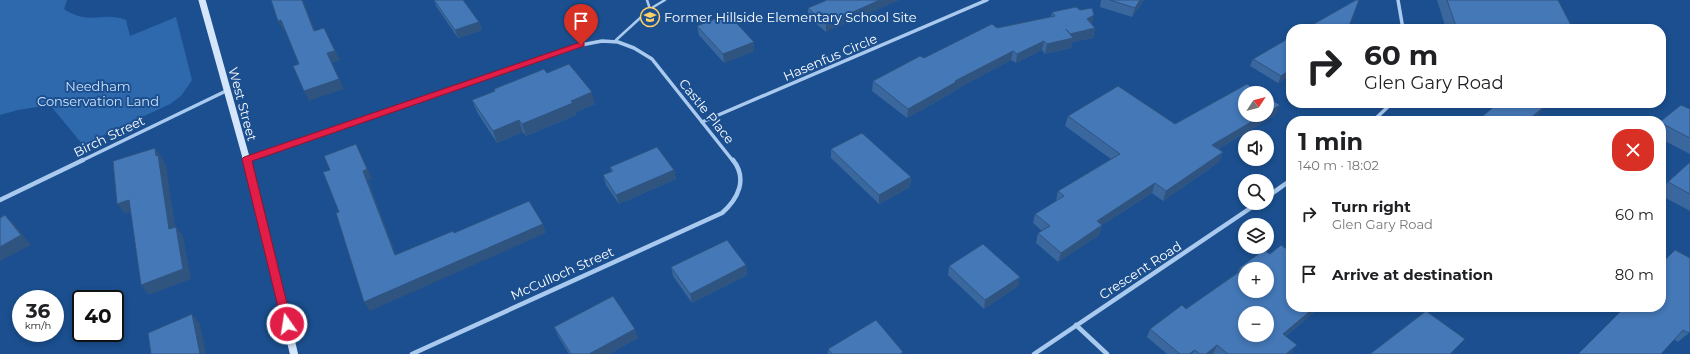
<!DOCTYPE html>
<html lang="en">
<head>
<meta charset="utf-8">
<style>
	body { margin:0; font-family:Montserrat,sans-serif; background:#f2f2f2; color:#202124; height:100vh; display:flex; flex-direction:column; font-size:15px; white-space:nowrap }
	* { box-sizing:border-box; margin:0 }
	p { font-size:13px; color:#757577 }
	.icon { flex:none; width:22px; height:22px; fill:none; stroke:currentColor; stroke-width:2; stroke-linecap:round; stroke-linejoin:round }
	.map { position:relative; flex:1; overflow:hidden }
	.sheet { position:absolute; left:1286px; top:116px; width:380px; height:196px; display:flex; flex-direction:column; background:#fff; border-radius:16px; box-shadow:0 2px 6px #0003 }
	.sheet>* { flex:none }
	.guide { position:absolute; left:1286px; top:24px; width:380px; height:84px; border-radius:16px; box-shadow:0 2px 6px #0003; background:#fff; color:#202124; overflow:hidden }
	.needle { width:26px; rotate:54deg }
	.fabs { position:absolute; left:1238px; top:86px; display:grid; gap:8px }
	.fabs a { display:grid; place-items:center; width:36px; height:36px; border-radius:50%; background:#fff; box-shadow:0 2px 6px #0003; font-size:20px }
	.speed { position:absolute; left:12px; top:290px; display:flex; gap:8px; font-size:20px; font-weight:700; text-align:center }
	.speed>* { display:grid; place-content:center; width:52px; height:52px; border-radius:50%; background:#fff; box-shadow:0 2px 6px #0003; line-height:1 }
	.speed small { font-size:10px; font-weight:400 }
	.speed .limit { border:2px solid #111; border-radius:6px; background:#fff; color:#111 }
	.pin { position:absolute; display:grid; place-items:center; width:34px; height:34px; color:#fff; margin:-41px -17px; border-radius:50% 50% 50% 0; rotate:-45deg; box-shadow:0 0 4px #0007 }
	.pin .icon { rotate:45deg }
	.me { position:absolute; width:44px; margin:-22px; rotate:347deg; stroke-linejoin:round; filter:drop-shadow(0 0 3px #0008) }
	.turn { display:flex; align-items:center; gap:14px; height:84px; padding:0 12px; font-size:18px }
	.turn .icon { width:52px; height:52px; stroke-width:2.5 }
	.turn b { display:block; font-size:28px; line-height:34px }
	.round { display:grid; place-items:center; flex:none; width:42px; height:42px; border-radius:16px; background:#f2f2f2 }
	.overview { display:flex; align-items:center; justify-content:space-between; height:68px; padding:0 12px }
	h1 { font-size:24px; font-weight:700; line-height:30px }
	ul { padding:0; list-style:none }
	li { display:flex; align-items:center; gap:12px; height:60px; padding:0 12px }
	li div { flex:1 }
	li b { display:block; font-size:15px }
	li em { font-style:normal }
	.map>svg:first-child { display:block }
</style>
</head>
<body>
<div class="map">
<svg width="1690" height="354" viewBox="0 0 1690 354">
	<rect width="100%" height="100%" fill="#1b4f8f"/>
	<path fill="#2e69ad" d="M0,0h67l-3,9c24,17 40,2 62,11l4,16 46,-19 16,63 -11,16 -11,8 -87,41 -33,-40 -32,5 -18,5z"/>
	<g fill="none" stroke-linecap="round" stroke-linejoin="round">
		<g stroke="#a9c9ee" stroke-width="2.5">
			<path d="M647,0l3,9"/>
			<path d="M616,40l34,-31 15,-9"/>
		</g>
		<g stroke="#a9c9ee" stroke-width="3.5">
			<path d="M1398,0l5,29"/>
			<path d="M1373,121l19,-18"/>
			<path d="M702,122l285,-122"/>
			<path d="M247,159l334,-114 21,-4 16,1 16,6 18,11 81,102"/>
			<path d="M81,161l147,-71"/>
		</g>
		<g stroke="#a9c9ee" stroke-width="4.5">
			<path d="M1267,197l24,-17"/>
			<path d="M0,200l83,-40"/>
			<path d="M1076,325l31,29"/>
			<path d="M412,354l310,-141c16,-14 26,-34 11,-53"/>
			<path d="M1034,354l224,-151"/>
		</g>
		<path stroke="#d6e6fa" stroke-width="7" d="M202,0l45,161"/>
		<path stroke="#d6e6fa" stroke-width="8" d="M247,160l47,194"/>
	</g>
	<g fill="#3a679d">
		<path d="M434,0h29l16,22 3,8 -24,8 -22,-32z"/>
		<path d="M827,0l-1,32 -18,-15v-9z"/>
		<path d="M1101,0h43l-12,17 -32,-10z"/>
		<path d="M1437,0h121l15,29h-127z"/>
		<path d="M1052,12l40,13 3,3 -2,10 -21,4 -1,6 -26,6 -3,-4 -26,13 -5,-3 -56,30v1l-48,27 -35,-27 1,-10 124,-53 54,-11z"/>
		<path d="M697,26l57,16v9l-30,12 -25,-28z"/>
		<path d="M1253,59l38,16 -13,8 -28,-17z"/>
		<path d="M547,73l48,31 -19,8v3l-50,21 -3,-4 -26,11 -20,-31 -5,-12 23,-9 -1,-2z"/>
		<path d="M1690,109v45l-29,-15v-18z"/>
		<path d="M1276,115l-58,34 5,3 -4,10 -56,39 -11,-8 -50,32 -3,10 -41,27 -22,-19 2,-10 4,-2 -9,-8 2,-9 21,-13 2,-10 53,-32 -46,-33 3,-10 107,8z"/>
		<path d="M831,149l80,28 -1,10 -31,17 -48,-46z"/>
		<path d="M1690,162v49l-28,-15 -1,-7 7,-7z"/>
		<path d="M610,167l64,3 2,9 -57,25 -13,-19 -3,-10 8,-3z"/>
		<path d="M746,265l1,10 -55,28 -19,-27 -2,-9z"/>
		<path d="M949,266l71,11 -2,9 -34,23 -36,-34z"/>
		<path d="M1239,268l81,39 -34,29 6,17 -1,1h-124l-20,-17 3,-8 36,-20 51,-36z"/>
		<path d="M1623,307h38l28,26 -11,9z"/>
		<path d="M554,327l84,11 -29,16h-40l-11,-18z"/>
		<path d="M828,349l4,5h-4z"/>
	</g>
	<g fill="#305480">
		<path d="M302,0h1l16,40 -5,-9z"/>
		<path d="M880,0h20l-74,32v-8z"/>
		<path d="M1140,0h4l-12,17 3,-9z"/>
		<path d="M1094,15l-2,10 -5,-6z"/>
		<path d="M281,20l5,10h-3l-5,-9z"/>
		<path d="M479,22l3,8 -24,8 -3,-8z"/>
		<path d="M324,28l16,32 -8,3 12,26 -35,12 -5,-10z"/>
		<path d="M1095,28l-2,10 -21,4 -1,6 -26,6 2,-10 23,-10z"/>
		<path d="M1044,41l-2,9 -26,13 1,-9z"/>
		<path d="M754,42v9l-30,12 -1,-9z"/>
		<path d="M1013,51l-2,9 -56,30v1l-48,27 1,-9 47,-28z"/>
		<path d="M1291,69v6l-13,8 3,-7z"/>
		<path d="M592,92l3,12 -19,8v3l-50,21 -4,-12 49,-23z"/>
		<path d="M1280,105l-4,10 -68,40 4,-10 51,-30h4v-2z"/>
		<path d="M1546,105l-9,11 -5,5h-5z"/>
		<path d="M519,120l4,12 -26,11 -4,-12z"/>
		<path d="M356,144l5,10 11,25 -4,1 32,85 -5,-10 -32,-84z"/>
		<path d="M155,148l7,9 1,4 3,4 11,74 -8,-10z"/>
		<path d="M1223,152l-4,10 -56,39 3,-10z"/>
		<path d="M674,170l2,9 -57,25 -3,-9z"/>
		<path d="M911,177l-1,10 -31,17v-9z"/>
		<path d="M1155,183l-3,10 -58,37 3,-9z"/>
		<path d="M129,200l8,10 -12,4 -8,-10z"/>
		<path d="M5,215l9,9 17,21 -31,16v-14z"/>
		<path d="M543,224l3,9 -176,78 -6,-9z"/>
		<path d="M1102,225l-3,10 -41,27 3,-9z"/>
		<path d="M176,227l7,9 8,43 -42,16 -8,-10z"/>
		<path d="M746,265l1,10 -55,28 -2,-9z"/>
		<path d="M1020,277l-2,9 -34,23 1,-9z"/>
		<path d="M1315,307h5l-42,35 5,-8z"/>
		<path d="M192,314l8,10 6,30h-6z"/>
		<path d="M635,329l3,9 -29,16h-20z"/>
		<path d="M1465,339l-14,15h-1z"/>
		<path d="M1217,345l-4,9h-7z"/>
		<path d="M1297,345l-6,9h-5z"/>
		<path d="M1195,350l-3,4h-3z"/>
	</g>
	<g fill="#4478b7" stroke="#305480" fill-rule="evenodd">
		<path d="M271,0h31l12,31 10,-3 11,23 -8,2 12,26 -35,12 -11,-25 6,-2 -18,-44 -3,1z"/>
		<path d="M434,0h29l16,22 -24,8z"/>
		<path d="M827,0h53l-54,24 -18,-16z"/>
		<path d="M1110,0h30l-5,8z"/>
		<path d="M1356,0h3l-11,29h-43z"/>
		<path d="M1447,0h111l15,29h-116z"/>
		<path d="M1076,7l4,3 12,-2 2,7 -7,4 8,9 -25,6 -4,-5 7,9 -26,6 -3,-3 -27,13 -4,-3 -58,30 1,1 -48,27 -35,-28 47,-25 4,2 68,-34 5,4 58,-12 -3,-4z"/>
		<path d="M728,14l26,28 -31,12 -26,-28z"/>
		<path d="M1291,37v32l-10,7 -28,-17z"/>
		<path d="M569,64l23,28 -21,9 2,2 -51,21 -3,-4 -26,11 -21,-31 23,-9 -1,-2 50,-20 3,4z"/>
		<path d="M1247,84l14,9h-16v22h18l-51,30 11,7 -57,39 -11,-8 -58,38 5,4 -41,28 -23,-20 12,-7 -15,-12 29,-18 -6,-5 62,-37 -52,-38 50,-30 57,38z"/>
		<path d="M1267,97l13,8 -13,8z"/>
		<path d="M1498,103h43l5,2 -19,16h1h-51z"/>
		<path d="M1681,105l9,4v29l-29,-15v-2z"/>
		<path d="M862,133l49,44 -32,18 -48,-46z"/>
		<path d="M356,144l11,25 -4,2 32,84 58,-24 1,2 75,-32 14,23 -179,78 -28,-89 3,-1 -16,-40 7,-2 -6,-14z"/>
		<path d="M657,147l17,23 -58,25 -13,-20 10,-4 -3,-4z"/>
		<path d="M155,148l1,8 2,-1 11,74 7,-2 7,42 -42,16 -12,-85 -12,4 -4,-43z"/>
		<path d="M1690,162v32l-22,-12z"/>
		<path d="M1661,189l5,3 -5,5z"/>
		<path d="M5,215l16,20 -21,12v-29z"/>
		<path d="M727,240l19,25 -56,29 -19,-27z"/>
		<path d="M983,244l37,33 -35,23 -36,-34z"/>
		<path d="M1281,245l10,7v55h24l-32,27 14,11 -11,9h-58l-11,-9 -11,9h-6l-5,-4 -6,4h-9l-30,-25 32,-24 4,4 56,-39 -3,-2 25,-18 6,4zM1245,269h22v22h-22zM1245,313h22v22h-22z"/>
		<path d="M1675,250l15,8v73l-1,2 -6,-3 -22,24h-83l47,-47h36v-43z"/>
		<path d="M613,296l22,33 -46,25h-18l-17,-27z"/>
		<path d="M1426,311l39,28 -15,15h-80z"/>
		<path d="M192,314l8,40h-49l-3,-21z"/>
		<path d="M876,320l27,32 -3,2h-68l-4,-5z"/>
	</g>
	<path fill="#e11d48" stroke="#92132f" d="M581,42l3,1v3l-332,115 40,163 -2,3h-7l-41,-168 2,-2z"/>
	<defs>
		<g id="school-ring" transform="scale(1)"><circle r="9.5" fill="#1b4f8f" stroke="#ffd166" stroke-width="1.5"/><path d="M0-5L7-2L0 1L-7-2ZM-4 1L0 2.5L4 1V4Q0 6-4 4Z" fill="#ffd166"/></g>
	</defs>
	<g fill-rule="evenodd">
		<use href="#school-ring" x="650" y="17"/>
	</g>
	<g text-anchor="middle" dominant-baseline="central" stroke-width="4" stroke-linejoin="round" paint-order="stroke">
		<g font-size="13" fill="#fff" stroke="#1b4f8f" text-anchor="start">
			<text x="664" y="17">Former Hillside Elementary School Site</text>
		</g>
		<g font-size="13" fill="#fff" stroke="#1b4f8f">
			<text transform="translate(830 57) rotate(-23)">Hasenfus Circle</text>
			<text transform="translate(243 104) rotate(75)">West Street</text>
			<text transform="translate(707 111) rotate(51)">Castle Place</text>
			<text transform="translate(109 136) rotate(-26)">Birch Street</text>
			<text transform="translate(1140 270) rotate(-33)">Crescent Road</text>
			<text transform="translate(562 273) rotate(-24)">McCulloch Street</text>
		</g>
		<g font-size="13" fill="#cfe3fa" stroke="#1b4f8f">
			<text x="98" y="86">Needham<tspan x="98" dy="15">Conservation Land</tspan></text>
		</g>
	</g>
</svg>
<div class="fabs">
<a><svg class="needle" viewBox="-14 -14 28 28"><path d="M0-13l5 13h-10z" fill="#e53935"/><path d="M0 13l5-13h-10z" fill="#757577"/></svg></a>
<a><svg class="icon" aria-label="sound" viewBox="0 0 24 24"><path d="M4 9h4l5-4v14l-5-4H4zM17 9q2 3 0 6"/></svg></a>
<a><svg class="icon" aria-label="search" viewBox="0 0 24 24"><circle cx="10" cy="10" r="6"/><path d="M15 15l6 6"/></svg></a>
<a><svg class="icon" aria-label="layers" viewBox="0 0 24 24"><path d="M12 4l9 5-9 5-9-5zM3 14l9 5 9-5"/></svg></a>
<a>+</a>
<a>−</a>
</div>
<div class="speed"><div>36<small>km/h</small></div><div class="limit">40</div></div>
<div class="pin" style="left:581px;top:45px;background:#d93025"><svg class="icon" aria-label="arrive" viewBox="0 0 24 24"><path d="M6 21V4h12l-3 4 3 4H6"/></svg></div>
<svg class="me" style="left:287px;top:324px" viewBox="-20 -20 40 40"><circle r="17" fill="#e11d48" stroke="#fff" stroke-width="3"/><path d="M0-11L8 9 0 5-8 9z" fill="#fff"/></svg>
<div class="guide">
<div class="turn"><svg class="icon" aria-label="right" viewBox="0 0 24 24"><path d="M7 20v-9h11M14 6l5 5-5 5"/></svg><div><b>60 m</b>Glen Gary Road</div></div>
</div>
<section class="sheet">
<div class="overview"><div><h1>1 min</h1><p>140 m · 18:02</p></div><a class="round" style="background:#d93025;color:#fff"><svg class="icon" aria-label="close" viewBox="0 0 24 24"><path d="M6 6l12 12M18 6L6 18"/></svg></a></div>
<ul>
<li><svg class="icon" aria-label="right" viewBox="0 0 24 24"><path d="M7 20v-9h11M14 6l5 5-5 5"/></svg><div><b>Turn right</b><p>Glen Gary Road</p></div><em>60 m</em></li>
<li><svg class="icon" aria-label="arrive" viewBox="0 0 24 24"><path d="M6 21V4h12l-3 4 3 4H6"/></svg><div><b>Arrive at destination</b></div><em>80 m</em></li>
</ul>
</section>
</div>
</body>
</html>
